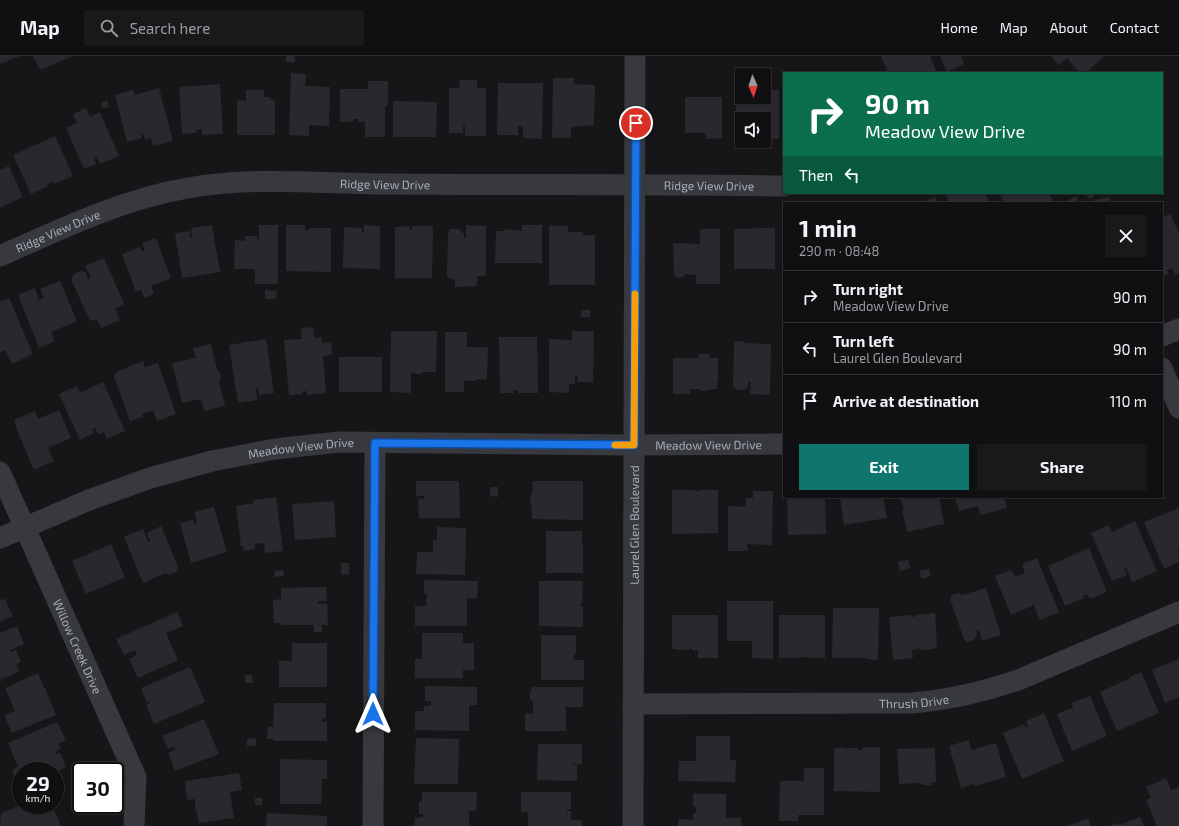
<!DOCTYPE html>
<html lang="en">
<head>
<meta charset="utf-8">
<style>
	body { margin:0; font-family:"Exo 2",sans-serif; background:#19191c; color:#f1f3f6; height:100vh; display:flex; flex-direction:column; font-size:15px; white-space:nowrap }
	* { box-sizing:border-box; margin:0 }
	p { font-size:13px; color:#9c9da0 }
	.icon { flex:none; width:22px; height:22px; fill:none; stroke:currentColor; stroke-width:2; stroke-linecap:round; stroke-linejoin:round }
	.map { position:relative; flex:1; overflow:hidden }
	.side { position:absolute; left:783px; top:146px; width:380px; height:296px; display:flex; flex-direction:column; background:#101013; border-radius:0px; box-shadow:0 1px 3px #0004,0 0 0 1px #303033 }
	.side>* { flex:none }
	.guide { position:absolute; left:783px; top:16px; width:380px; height:122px; border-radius:0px; box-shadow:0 1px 3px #0004,0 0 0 1px #303033; background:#0b6e4f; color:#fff; overflow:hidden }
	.needle { width:26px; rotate:177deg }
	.tools { position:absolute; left:735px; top:12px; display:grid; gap:8px }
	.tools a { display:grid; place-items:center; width:36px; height:36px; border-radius:0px; background:#101013; box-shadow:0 1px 3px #0004,0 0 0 1px #303033; font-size:20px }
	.speed { position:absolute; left:12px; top:706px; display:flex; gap:8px; font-size:20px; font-weight:700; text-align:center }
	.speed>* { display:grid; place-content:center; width:52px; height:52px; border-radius:50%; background:#101013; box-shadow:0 1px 3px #0004,0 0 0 1px #303033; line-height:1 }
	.speed small { font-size:10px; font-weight:400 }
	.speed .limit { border:2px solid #111; border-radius:6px; background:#fff; color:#111 }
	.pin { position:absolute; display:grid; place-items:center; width:34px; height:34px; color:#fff; margin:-17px; border:2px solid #fff; border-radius:50%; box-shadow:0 1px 4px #0007 }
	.me { position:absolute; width:44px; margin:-22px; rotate:0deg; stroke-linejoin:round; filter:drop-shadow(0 0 3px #0008) }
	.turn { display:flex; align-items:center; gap:14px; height:84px; padding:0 16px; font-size:18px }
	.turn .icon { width:52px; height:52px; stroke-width:2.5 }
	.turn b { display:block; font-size:28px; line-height:34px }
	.then { display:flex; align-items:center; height:38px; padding:0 16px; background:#0003; gap:8px; font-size:15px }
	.round { display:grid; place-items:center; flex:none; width:42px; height:42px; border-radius:0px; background:#19191c }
	.overview { display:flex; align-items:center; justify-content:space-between; height:68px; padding:0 16px }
	h1 { font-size:24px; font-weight:700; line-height:30px }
	.primary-button { display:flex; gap:8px; margin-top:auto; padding:8px 16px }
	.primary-button a { flex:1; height:46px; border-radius:0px; background:#0f766e; color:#fff; font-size:16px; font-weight:700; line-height:46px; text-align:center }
	.primary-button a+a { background:#19191c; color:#f1f3f6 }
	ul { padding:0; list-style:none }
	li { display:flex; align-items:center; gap:12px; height:52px; padding:0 16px; border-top:1px solid #303033 }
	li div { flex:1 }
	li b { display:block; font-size:15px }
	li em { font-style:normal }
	header { display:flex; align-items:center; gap:24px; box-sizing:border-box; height:56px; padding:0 20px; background:#101013; border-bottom:1px solid #303033 }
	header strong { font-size:19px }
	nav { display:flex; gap:22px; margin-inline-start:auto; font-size:14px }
	.search { width:280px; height:36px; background:#19191c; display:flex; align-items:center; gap:10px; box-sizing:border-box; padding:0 14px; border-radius:0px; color:#9c9da0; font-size:15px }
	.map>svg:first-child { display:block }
</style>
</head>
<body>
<header>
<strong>Map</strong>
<div class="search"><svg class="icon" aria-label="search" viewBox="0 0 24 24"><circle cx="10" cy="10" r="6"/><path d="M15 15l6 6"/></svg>Search here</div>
<nav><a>Home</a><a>Map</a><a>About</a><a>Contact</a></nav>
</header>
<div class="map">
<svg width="1179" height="770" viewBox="0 0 1179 770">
	<rect width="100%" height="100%" fill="#161619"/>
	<g fill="#29292d">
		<path d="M0,0h20l-20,8z"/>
		<path d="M33,0h40l-33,14z"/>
		<rect x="286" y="0" width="9" height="6"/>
		<path d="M881,0h49l7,17h-49z"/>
		<path d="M940,0h21l3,8 -17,8z"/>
		<path d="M1051,0h53l-18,17h-6l-13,-15 -8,7z"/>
		<path d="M291,17l15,1 -1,12 25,1 -1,39 -20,-1v11l-20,-1z"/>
		<path d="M553,22h21v6l21,1 -1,40 -23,2v11h-19z"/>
		<path d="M459,24h18v8h9v48h-21v-10h-2v7h-14v-45h11z"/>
		<path d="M368,25h20v25h-3v31h-20v-15h-7v-3h-5v3h-13v-33h28z"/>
		<path d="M498,27h45l-1,56 -19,-1v-12h-5v9h-21z"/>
		<path d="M220,28l3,50 -21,1v-6l-6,1v3l-14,1 -3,-47z"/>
		<path d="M159,32l14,53 -20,5 -2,-8 -6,2 -2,-7h-2l1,5 -15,4 -12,-47 18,-5 2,5z"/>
		<path d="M246,34h18v7h5l3,4 3,-1v35h-38v-35l9,1z"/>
		<path d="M736,34h6v7h22v-7h15v49h-15v-20h-22v17h-6z"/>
		<path d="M685,41h37v41l-16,1v-6h-21z"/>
		<path d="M107,44l2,7 -7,1 -1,-5z"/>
		<path d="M393,45l44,1 -1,35h-43z"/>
		<path d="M86,52l4,9 10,-5 19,44 -19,8 -4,-8 -2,1 2,7 -12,5 -18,-41 11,-5 -4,-9z"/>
		<path d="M55,80l18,40 -19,8 -1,-3 -6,3 1,2 -17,8 -18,-39z"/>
		<path d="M9,110l14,31 -23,11v-38z"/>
		<path d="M949,137h12v1l2,-1h22l5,10h-41l-3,-8z"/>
		<path d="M999,137h50l5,10h-50z"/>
		<path d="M1082,137h14l-5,6z"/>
		<path d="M1076,140l3,7h-11l-1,-2z"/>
		<path d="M935,141l2,6h-17z"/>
		<path d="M1109,141l2,6h-16l-1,-3z"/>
		<path d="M1170,158l9,19v40l-4,2 -3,-7 -5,2 2,4 -7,3v-60z"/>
		<path d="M212,169l8,47 -38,6 -7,-45 15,-2v7h2l-1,-10z"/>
		<path d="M259,169h19v59h-23v-15h-21l1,-29 10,1v-5h12v5h2z"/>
		<path d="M286,169h19v5h5v-2h21v44l-45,-1z"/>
		<path d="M364,169l16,1v43l-37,-1 1,-41 18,1v5h2z"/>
		<path d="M466,169l20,1v50h-9v10l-22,1v-7l-4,-1 -4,-3 1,-43 3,-4h8l5,5v4h2z"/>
		<path d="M522,169h20v38h-47l1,-32h8v-2l18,2z"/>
		<path d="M410,170v3l2,1v-4h21l-1,52h-37v-51z"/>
		<path d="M549,170h19v6h15v3h12v50h-46z"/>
		<path d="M753,172h22v41h-41v-40h19z"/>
		<path d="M700,173h20v55h-24v-9l-11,-1 -2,3h-7l-2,-3 -1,-31 27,1z"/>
		<path d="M156,182l15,40 -20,8 3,8 -10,4 -3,-8 -5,2 -14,-38 18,-7 2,4h3l-3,-8z"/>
		<path d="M104,202l20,46 -9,5 5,11 -19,8 -4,-9 -4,2 -4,-2 -18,-40 3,-5 7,-3 5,2 2,6 3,-2 -6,-11z"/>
		<path d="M60,225l17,40 -26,11 4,9 -16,7 -21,-53 17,-7 4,12 5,-2 -4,-9z"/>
		<path d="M265,234l12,1 -1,8h-11z"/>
		<path d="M9,242l24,56 -21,10 -7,-14 -5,2v-50z"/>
		<rect x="581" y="254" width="9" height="7"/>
		<path d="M313,271l1,11 7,-1 1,6 9,-1 1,13 -9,1 3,37 -19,2v-4l-5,1 1,2 -14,1 -5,-55 18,-1 -1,-11z"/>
		<path d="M391,275h46l-1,41h-14v2h-7v-1l-4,-1v21l-21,-1z"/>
		<path d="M572,275h22l-1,51h-16l1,-6 -3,1v7h-6v9l-20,-1v-53l23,1z"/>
		<path d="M445,276h22v15h21l-1,33 -10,-1v2h-13v11h-19z"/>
		<path d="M499,281h38l1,56h-20v-3h-5v3h-13z"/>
		<path d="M266,283l8,54 -15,2 -1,-7h-2l1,12 -19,3 -9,-58z"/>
		<path d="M737,285h6l2,2 26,1 -1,51 -20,-1 1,-12h-3v5l-4,3h-7l-4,-4 1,-43z"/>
		<path d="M211,288l6,25 3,3 1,6 -2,3 6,25 -21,5 -3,-12 -19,4 -10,-40 24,-5 -3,-10z"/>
		<path d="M699,298h11v4h8v23h-1v8h-7v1l-10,1v-2h-10v5h-17v-36h26z"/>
		<rect x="339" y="301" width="43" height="35"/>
		<path d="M143,305l2,6 13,-4 18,51 -19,7 -4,-11 -11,4 1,3 -13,4 -16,-44 2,-5z"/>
		<path d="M103,326l22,49 -18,8 -3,-7 -6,2 -3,-6 -3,1 2,4 -14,7 -21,-46 18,-8 3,7z"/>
		<path d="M59,354l12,28 -23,10 6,13 -20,9 -18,-42h1l-3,-8 21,-9 3,8z"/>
		<path d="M416,425h43l1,37h-41l-1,-20 6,1v-3h-8z"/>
		<path d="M533,425h50v39l-51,-1v-13h-1l-1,-11h2z"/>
		<path d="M490,431h8v10l-8,-1z"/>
		<path d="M672,434h23v1h4v-1h19v43l-46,1z"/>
		<path d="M753,435h20l-1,54 -25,-1 1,7h-20v-45l18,1v-9h7z"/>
		<path d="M276,441l7,54 -18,2 -1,-10 -9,1v5l-11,2 -1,-5h-2l-5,-40 18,-3v-3z"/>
		<path d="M787,441h38l1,37 -38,1z"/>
		<path d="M840,441h43l4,21 -43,7z"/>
		<path d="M900,441h39l5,27 -37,8 -5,-23h2z"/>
		<path d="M955,441h49l3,11 -27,7 -2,-9 -19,5z"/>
		<path d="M334,445l2,36 -41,3 -3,-36z"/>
		<path d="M214,451l13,45 -36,11 -11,-40 13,-3 1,4 3,-1 -2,-11z"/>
		<path d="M1179,452v40h-1l1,14 -15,7 -20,-47z"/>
		<path d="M1135,465l22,50 -25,11 -6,-14 -2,1 3,6 -15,6 -21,-48 18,-8 3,7z"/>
		<path d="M161,470l17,41 -2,5 -6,3 -5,-2 -22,10 -19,-46 19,-8 5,13 2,-1 -3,-8z"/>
		<path d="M437,471l29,1 -1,47 -49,-1 1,-22h16v-12h4z"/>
		<path d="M546,475h36v12h1v30h-37z"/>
		<path d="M111,488l14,33 -39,17 -14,-33z"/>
		<path d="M1089,492l18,44 -17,7 -3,-5 -4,2 1,2 -19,8 -17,-40z"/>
		<path d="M1037,502l22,54 -19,8 -7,-16 -1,2 -21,9 -16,-39 16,-6 4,7 10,-4 -3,-9z"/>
		<path d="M908,504l2,8 -10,3 -2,-9z"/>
		<rect x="341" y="507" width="8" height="11"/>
		<path d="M929,513l2,7 -10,3 -1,-8z"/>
		<path d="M283,514l1,6 -9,1 -1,-6z"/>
		<path d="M424,524l54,1 -1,17h-10v28h-52v-20h11l1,-12h-3z"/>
		<path d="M539,525h44l-1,23h-2v2h3v21l-44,-1z"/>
		<path d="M326,531l1,14h-9v3h9l1,21h-6v7h-8v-7h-33l-1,-2h-6l-1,-23 8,-1v-11z"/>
		<path d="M986,532l15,47 -19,6 -3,-11 -3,1 1,4 -3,5 -7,2 -3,-3 -14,-40 2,-4 6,-2 4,2z"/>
		<path d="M0,541l1,3 4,-1 8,17 -13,6z"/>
		<path d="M727,545h46v58l-21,-1v-17h-25z"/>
		<path d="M833,552h46l-1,52 -12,-1v-1h-34z"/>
		<path d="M177,556l6,14 -17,7 12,27 -40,18 -9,-19 8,-4 -2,-5 -11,5 -8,-16z"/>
		<path d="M935,557l2,34 -3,1v1l-14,1 -1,-2h-1v1l-6,1 1,8 -20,2 -4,-43 23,-2v2l4,-1v-1z"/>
		<path d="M672,559h46v43h-20v-8h-6v-2l-3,1v1h-12l1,-1h-6z"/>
		<path d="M779,559h46v43h-18v-1h-7v1h-21z"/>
		<path d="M17,570l7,18 -14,6 1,2 5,-2 5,12 -5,2 4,7 -20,9v-47z"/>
		<path d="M422,577h41v10h11v27h-11v8h-48v-19h7z"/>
		<path d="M541,579h35v18h-2v7h10v20h-43z"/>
		<path d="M292,587h35v44h-48v-26h13z"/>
		<path d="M1179,603v38l-14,6 -13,-33z"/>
		<path d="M190,611l15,35 -51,22 -8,-19 4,-2 -1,-2 -2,2 -6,-15z"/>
		<path d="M1141,616l18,41 -42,18 -17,-39 30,-14v-1z"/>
		<path d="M38,617l6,15h1l11,27 -44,18 -8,-18 11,-4 -10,-23z"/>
		<path d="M245,619h7l1,8h-8z"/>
		<path d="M425,630l52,1v18h-8v26l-54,-1v-19h9v-5h7v-5h-6z"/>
		<path d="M533,631h50v20h-18v2h1v22h-41v-17h8v-13l-3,-2v-8z"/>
		<path d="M1090,640l17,40 -35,15 -15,-37 15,-6 3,6 -4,-11z"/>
		<path d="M274,647h52v15h-3l-1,4 5,-1v20h-54v-2h-6l1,-12h5z"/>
		<path d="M1044,657l20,48 -42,18 -19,-46 21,-9 1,4 3,-2 -2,-5z"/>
		<path d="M204,663l15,35 -44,17 -7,-18 7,-3 -1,-3 -6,2 -6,-13z"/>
		<path d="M57,666l9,18 -8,4 3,5 -6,3 1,2 4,-1 6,14 -11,5 -34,-1v18l-9,-19 6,-3 -10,-24z"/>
		<path d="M696,680h34v24h6l-1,22 -57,-1 1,-20h17z"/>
		<path d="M256,682v8h-9v-7z"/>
		<path d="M416,682l43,1 -1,45h-44z"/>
		<path d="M969,684l2,10 25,-7 10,34 -31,9 -1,-2 -13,4 -12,-42z"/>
		<path d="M538,688h44v20h-9v1h4v16l-40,-1z"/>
		<path d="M863,691h17v45l-46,-1v-43h11v2l2,-1v-1h11v2h5z"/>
		<path d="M935,692l1,34h-3l-2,3h-8l-2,-2 -22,1 -2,-35z"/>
		<path d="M280,703l47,1v19h-5l-1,25h-41z"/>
		<path d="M804,712h20v47h-26v6h-19l1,-40h24z"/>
		<path d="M239,717l3,17 -12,2 4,26 -35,5 -2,-11h-1l-1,-5v-8l-8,1 -2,-19z"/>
		<path d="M1166,722l5,12 8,-3v39h-22l-11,-26 5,-2 -5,-11z"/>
		<path d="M422,736h55l-1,19h-7v15h-54v-8l8,-1v-3h-4v-13h3z"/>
		<path d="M521,736h50v17h-4v2h4v9h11v6h-54v-14h-7z"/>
		<path d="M693,738h33v24h15v8h-63v-7l15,1v-7h3v-7h-3z"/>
		<rect x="255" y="742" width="7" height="7"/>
		<path d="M21,749h27l-2,5 -5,2 1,3 12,-5 7,16h-61v-3l1,-1 -1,-5 2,-4z"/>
		<path d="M267,757l60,3v10h-61z"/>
		<path d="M1140,761l4,9h-34l6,-3 4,2z"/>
		<path d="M1088,762l3,8h-23z"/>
	</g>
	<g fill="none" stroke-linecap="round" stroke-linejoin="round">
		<g stroke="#37393e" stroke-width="21">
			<path id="s1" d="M0,200c61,-27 122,-57 188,-68 67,-12 136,-4 204,-4 130,1 261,0 392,2"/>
			<path d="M1162,280l17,-7"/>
			<path d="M1162,312l17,40"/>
			<path id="s2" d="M0,416l136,305 -2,48"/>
			<path id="s3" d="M0,482l89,-38 61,-22 62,-17 63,-12 64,-7 295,3 150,-1"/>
			<path id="s4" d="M633,648l279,-1c37,-3 71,-11 106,-23l161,-68"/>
			<path d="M373,770l2,-383"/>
			<path id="s5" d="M633,770l2,-770"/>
		</g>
	</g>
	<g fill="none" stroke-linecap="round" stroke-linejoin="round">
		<g stroke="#114b97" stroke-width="10">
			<path id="route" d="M373,658l2,-271 259,2 2,-322"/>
		</g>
		<use href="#route" stroke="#1a73e8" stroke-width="7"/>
		<path stroke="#f59e0b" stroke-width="7" d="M615,389h19l1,-151"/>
	</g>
	<g text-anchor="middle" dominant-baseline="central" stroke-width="4" stroke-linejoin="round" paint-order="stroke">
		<g font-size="12" fill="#a8aeb9" stroke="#111114">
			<text stroke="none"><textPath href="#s1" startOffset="398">Ridge View Drive</textPath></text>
			<text stroke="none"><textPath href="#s1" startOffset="722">Ridge View Drive</textPath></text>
			<text stroke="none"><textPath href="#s1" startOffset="63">Ridge View Drive</textPath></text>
			<text stroke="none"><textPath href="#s3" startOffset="724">Meadow View Drive</textPath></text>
			<text stroke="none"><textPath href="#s3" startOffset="316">Meadow View Drive</textPath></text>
			<text stroke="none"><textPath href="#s5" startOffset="301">Laurel Glen Boulevard</textPath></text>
			<text stroke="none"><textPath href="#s2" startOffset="191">Willow Creek Drive</textPath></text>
			<text stroke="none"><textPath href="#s4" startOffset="281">Thrush Drive</textPath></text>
		</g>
	</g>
</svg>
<div class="tools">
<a><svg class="needle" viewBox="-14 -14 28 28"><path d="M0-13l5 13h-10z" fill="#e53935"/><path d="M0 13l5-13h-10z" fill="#9c9da0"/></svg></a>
<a><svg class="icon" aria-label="sound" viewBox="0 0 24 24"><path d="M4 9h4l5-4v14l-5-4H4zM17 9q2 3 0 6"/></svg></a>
</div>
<div class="speed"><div>29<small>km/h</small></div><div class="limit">30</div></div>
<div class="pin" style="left:636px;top:67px;background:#d93025"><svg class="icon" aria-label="arrive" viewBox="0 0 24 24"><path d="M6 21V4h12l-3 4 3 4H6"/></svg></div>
<svg class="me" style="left:373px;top:658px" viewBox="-20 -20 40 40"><path d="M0-17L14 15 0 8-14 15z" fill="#1a73e8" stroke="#fff" stroke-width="4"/></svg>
<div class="guide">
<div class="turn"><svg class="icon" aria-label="right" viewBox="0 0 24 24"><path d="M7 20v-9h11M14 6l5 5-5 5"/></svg><div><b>90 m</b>Meadow View Drive</div></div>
<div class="then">Then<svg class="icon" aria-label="left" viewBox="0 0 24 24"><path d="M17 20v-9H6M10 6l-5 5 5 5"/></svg></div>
</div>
<section class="side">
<div class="overview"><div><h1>1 min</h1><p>290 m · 08:48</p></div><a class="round"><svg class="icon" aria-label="close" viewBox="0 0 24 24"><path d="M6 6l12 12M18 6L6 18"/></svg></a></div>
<ul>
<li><svg class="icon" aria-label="right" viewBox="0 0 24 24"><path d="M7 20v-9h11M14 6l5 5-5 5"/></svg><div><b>Turn right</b><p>Meadow View Drive</p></div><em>90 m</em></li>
<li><svg class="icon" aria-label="left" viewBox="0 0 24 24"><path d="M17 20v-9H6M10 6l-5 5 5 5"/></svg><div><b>Turn left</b><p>Laurel Glen Boulevard</p></div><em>90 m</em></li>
<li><svg class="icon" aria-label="arrive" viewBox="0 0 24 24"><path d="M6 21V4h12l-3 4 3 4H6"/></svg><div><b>Arrive at destination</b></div><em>110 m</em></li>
</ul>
<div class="primary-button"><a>Exit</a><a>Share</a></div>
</section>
</div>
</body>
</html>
